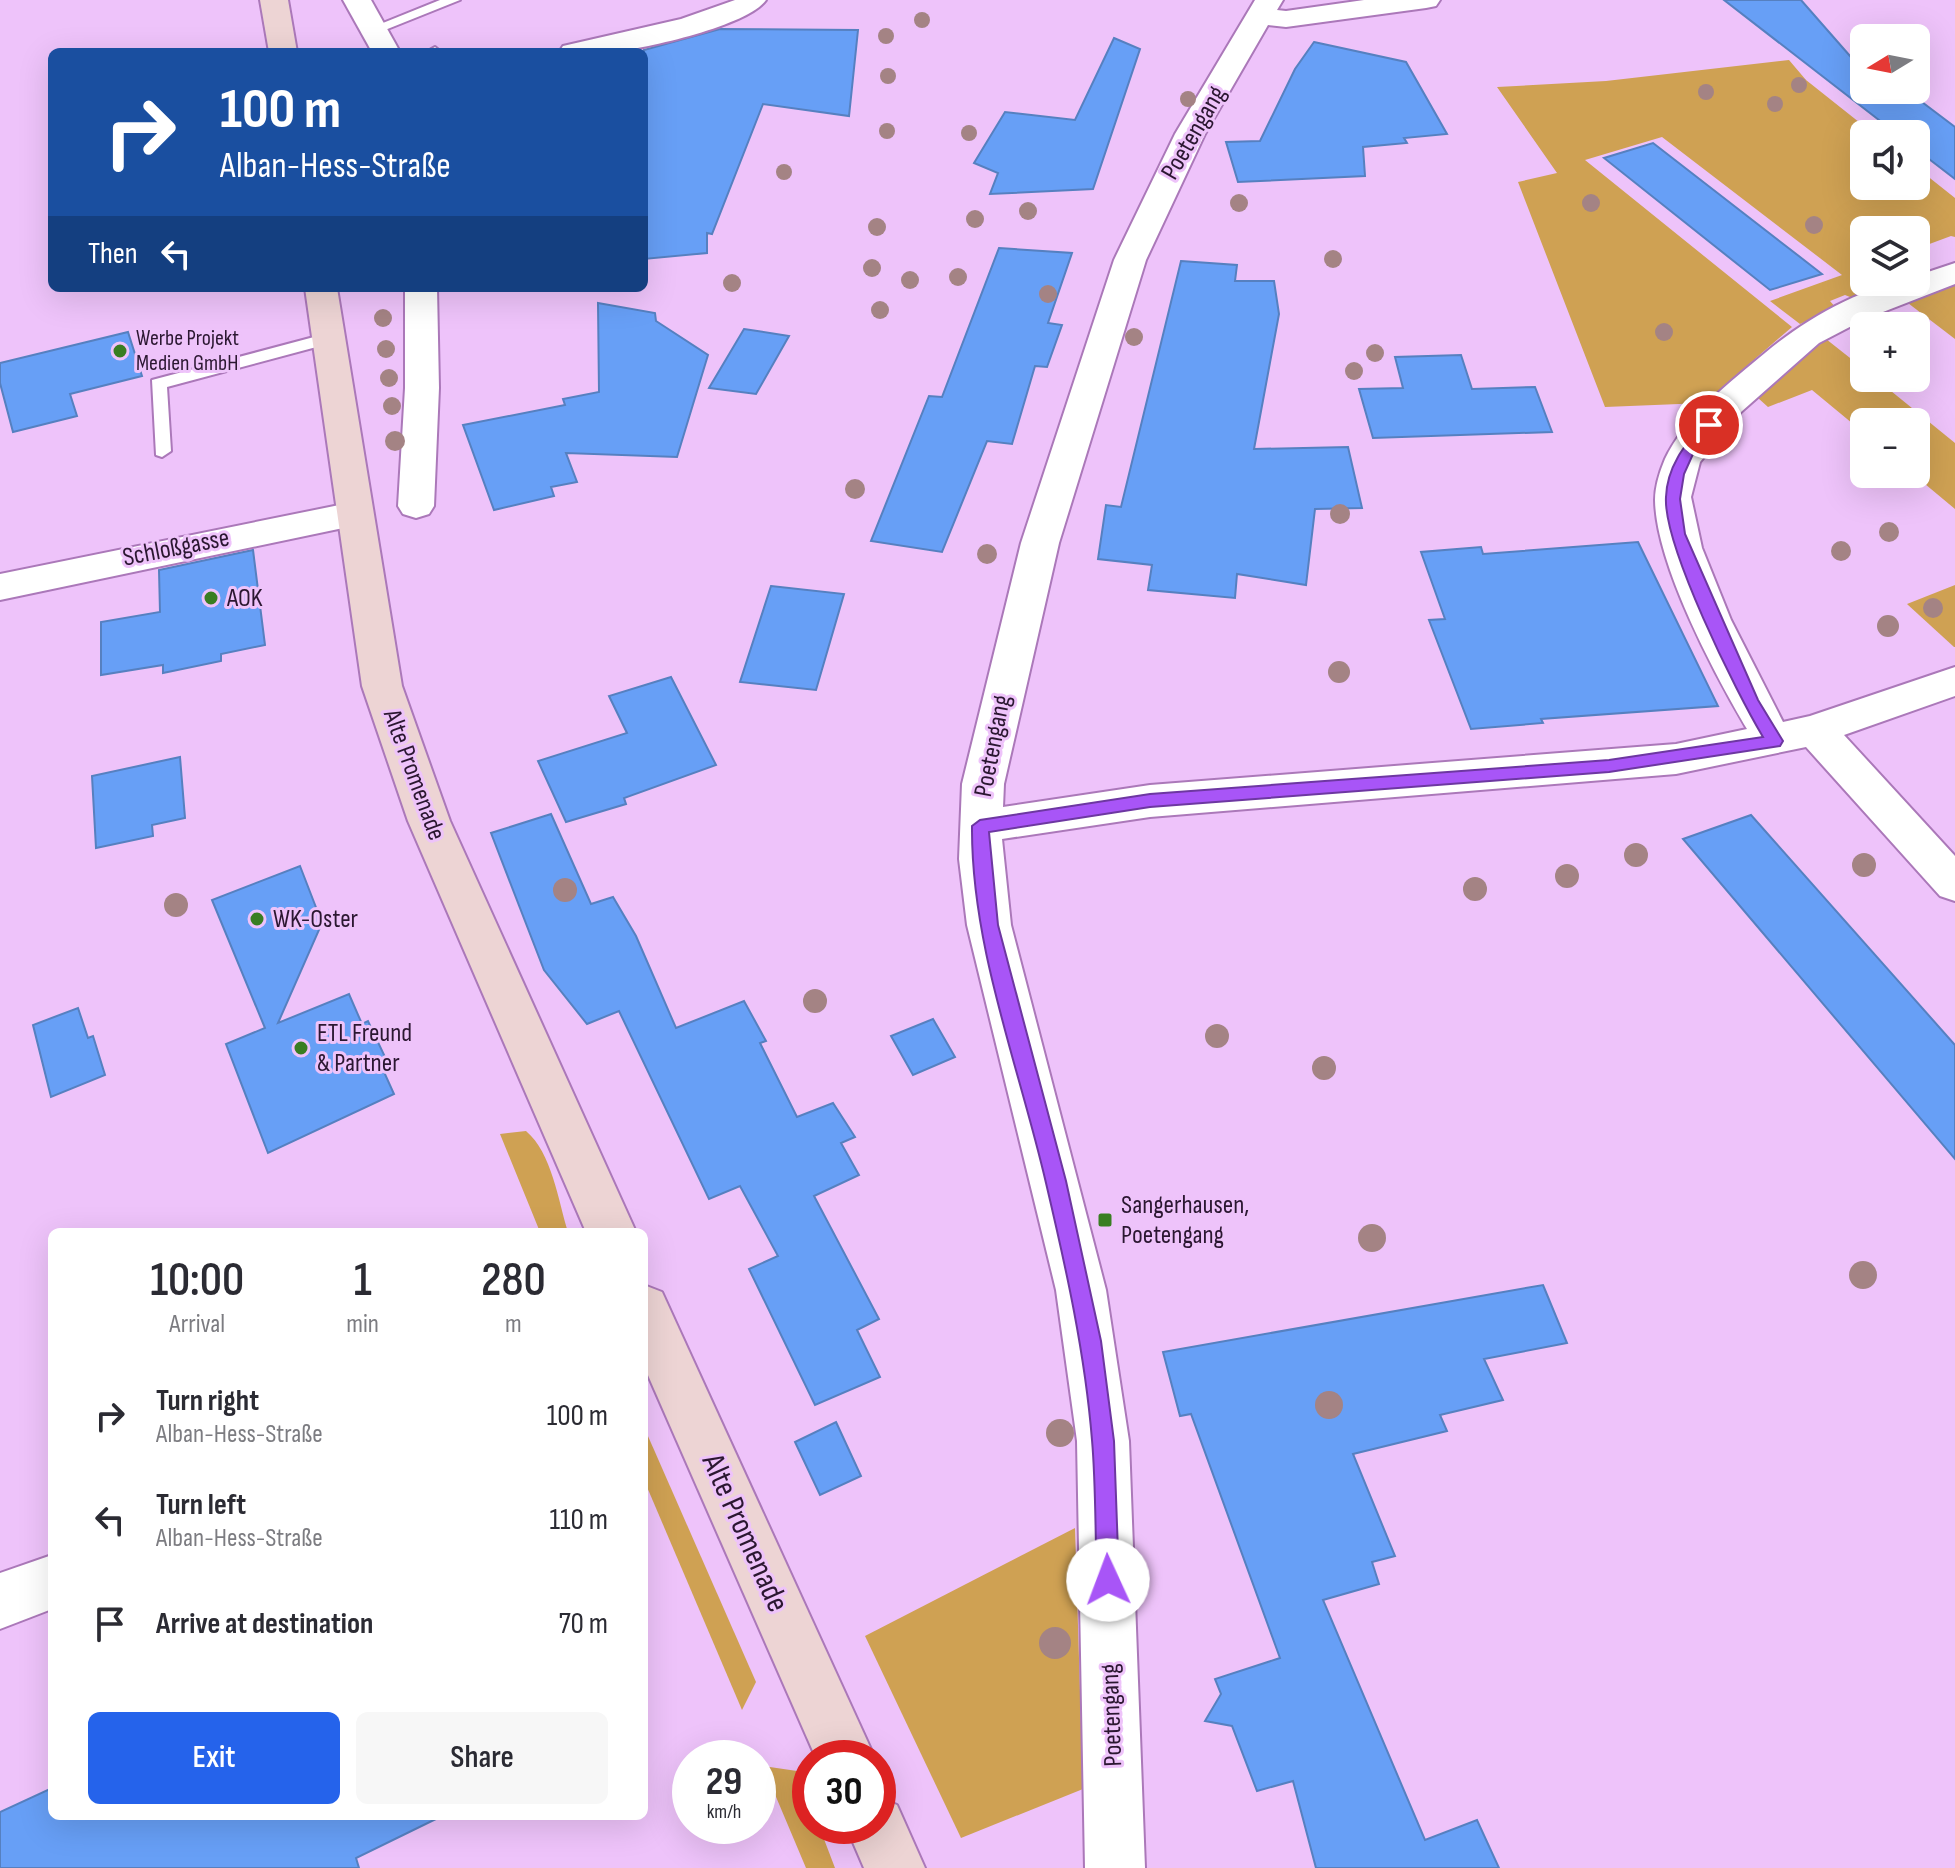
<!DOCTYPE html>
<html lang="en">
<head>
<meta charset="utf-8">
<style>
	body { margin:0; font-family:"Sofia Sans Condensed",sans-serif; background:#f7f7f7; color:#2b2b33; height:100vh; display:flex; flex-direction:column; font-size:30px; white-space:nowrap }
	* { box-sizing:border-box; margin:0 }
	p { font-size:26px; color:#7c7c81 }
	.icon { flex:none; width:44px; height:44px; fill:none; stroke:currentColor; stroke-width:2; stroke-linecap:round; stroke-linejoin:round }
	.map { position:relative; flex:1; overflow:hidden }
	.drawer { position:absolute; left:48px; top:1228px; width:600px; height:592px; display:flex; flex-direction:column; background:#fff; border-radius:12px; box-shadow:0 8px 32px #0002 }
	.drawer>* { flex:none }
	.banner { position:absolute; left:48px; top:48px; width:600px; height:244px; border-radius:12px; box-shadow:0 8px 32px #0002; background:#1a4fa0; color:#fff; overflow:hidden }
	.needle { width:52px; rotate:260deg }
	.controls { position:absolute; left:1850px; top:24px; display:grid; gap:16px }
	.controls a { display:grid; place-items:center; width:80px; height:80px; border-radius:12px; background:#fff; box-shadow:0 8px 32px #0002; font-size:40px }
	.speed { position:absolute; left:672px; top:1740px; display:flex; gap:16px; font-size:40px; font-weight:700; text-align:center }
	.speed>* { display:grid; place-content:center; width:104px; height:104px; border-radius:50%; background:#fff; box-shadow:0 8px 32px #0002; line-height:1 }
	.speed small { font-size:20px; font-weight:400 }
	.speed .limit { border:12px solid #d22; background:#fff; color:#111 }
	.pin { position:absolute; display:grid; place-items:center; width:68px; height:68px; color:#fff; margin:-34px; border:4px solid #fff; border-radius:50%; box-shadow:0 2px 8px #0007 }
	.me { position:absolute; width:88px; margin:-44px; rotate:358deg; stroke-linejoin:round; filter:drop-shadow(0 0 6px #0008) }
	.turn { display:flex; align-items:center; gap:28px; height:168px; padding:0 40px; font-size:36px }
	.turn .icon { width:104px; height:104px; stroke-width:2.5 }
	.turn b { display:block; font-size:56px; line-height:68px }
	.then { display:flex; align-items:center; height:76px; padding:0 40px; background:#0003; gap:16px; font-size:30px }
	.eta { display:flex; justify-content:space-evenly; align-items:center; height:136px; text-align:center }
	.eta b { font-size:48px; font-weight:600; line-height:56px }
	.action { display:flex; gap:16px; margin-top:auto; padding:16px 40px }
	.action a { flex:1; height:92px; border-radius:12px; background:#2563eb; color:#fff; font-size:32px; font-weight:600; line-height:92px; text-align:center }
	.action a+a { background:#f7f7f7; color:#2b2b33 }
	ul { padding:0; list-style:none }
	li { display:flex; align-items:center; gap:24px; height:104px; padding:0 40px }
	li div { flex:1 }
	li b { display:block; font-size:30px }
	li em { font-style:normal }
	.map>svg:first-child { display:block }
</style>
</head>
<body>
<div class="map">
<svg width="1955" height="1868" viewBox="0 0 1955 1868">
	<rect width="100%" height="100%" fill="#eec3fa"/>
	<g fill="#cfa153">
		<path d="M1789,60l17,20 68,54h-10v52h52v-19l39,31v39l-4,-1 -35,13v-19h-52v52h30l-39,17 -10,-4 -15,6 6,7 -36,16 -30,-23 72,-26 -180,-138 -77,23 207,167 -88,76 -99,4 -87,-225 39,-9 -60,-86 109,-6z"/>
		<path d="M1955,282v57l-51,-39z"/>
		<path d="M1826,339l38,30v9h11l80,65v66l-42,-35h3v-52h-52v11l-52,-43 -44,17 -10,-9v-7l51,-43z"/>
		<path d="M1955,585v62h-1l-47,-43z"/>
		<path d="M526,1131c26,22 32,69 42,101h-28l-40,-98z"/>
		<path d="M644,1427l112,255 -14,28 -98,-230z"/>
		<path d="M1075,1528l8,261 -122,49 -96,-202z"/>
		<path d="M763,1766l34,5 13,33v22h9l16,42h-29z"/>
	</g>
	<g fill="#679ff6" stroke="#5680c0" stroke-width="2">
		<path d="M1724,0h77l63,72v18h42l49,37v52l-39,-30v-15h-19z"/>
		<path d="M720,29l138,1 -9,86 -86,-12 -51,130 -5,-1v20l-63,6v-209z"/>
		<path d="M1114,38l26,11 -47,140 -103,5 8,-21 -24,-10 31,-51 70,8z"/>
		<path d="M1314,42l92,20 41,72 -43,4 3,5 -44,4 2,29 -127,6 -12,-40 34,-1 35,-72z"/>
		<path d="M1653,143l169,131 -52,16 -166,-132z"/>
		<path d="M999,248l73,5 -24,70 14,2 -15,42 -12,-1 -23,78 -25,-3 -45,111 -71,-11 58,-145 13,1z"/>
		<path d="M1181,261l56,4 -2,16h39l5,33 -25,135 94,-2 14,61 -47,1 -9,76 -69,-11 -2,24 -87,-8 4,-25 -54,-6 8,-54 15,2z"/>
		<path d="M598,303l57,10 1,8 52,34 -31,102 -111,-4 11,29 -26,5 3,9 -60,14 -31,-85 102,-20 -2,-6 36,-7z"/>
		<path d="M744,329l45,7 -33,58 -47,-6z"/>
		<path d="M128,332l14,44 -72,18 7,22 -64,16 -13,-49v-20z"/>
		<path d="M1461,355l11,34 63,-2 17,45 -179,6 -14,-49 44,-1 -8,-31z"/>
		<path d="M1638,542l80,164 -177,13 2,4 -72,6 -42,-109 16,-1 -24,-67 60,-5 2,7z"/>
		<path d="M253,550l12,95 -44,9v7l-58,12v-8l-62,10v-53l59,-10 -1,-42z"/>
		<path d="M771,586l73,8 -28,96 -76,-8z"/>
		<path d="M671,677l45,88 -92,33 2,6 -60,18 -28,-61 89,-28 -18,-37z"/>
		<path d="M180,757l5,61 -33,7 1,11 -57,12 -4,-72z"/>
		<path d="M551,814l40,90 22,-7 23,39 40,92 68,-27 22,40 -6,2 37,74 36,-14 22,34 -14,6 18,32 -45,21 65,123 -22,11 23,47 -65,28 -66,-136 29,-13 -38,-70 -31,13 -90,-188 -32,13 -43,-54 -53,-137z"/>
		<path d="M1751,815l204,230v114l-272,-320z"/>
		<path d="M300,866l22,57 -44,100 71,-29 13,30 6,-3 18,38 -7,2 15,33 -126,59 -42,-109 39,-16 -53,-128z"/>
		<path d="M78,1008l10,30 5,-2 12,39 -54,22 -18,-72z"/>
		<path d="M933,1019l22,38 -42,18 -22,-39z"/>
		<path d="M1543,1285l24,58 -83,16 19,41 -63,15 7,16 -94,23 42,102 -23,6 7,22 -56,16 102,240 52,-20 22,48h-183l-23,-87 -36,10 -25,-65 -27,-5 16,-27 -6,-15 65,-21 -89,-244 -11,2 -17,-64z"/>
		<path d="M836,1422l25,54 -41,19 -25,-53z"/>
		<path d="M52,1788v28h390l-86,42 3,10h-359v-56z"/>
	</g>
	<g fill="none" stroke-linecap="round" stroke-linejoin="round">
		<g stroke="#ab78b9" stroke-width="4">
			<g id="lane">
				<path d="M440,0h20l-80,32 -12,-3z"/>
				<path d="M435,47l6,5h-15z"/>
				<path d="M329,333l8,5 -2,4 -168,45 4,64 -9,6 -6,-2 -4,-75z"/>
			</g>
		</g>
		<g stroke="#ab78b9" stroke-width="4">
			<g id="street">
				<path d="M343,0h28l29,52h-28z"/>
				<path d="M735,0h31c-18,26 -125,50 -157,52 -17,1 -34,0 -50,0l4,-6 118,-27z"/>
				<path d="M1255,0h28l-6,10 9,1 78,-11h76l-4,6 -10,2 -140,19 -18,-2 -63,109 -59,126 -87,283 -55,241 -1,23 147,-22 526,-41 71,-15c-33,-56 -91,-165 -92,-229 0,-14 5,-29 10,-41 20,-42 65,-77 100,-106 37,-31 101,-71 151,-71v-6l39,-13v21l-90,35 -46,24 -78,69 -41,50 -9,35 11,51 29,72 52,102 27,-6 145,-49v29l-111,39 111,121v45l-15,-5 -134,-149 -130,27 -526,43 -148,22 9,86 95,365 23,151 16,427h-60l-8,-427 -21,-151 -89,-365 -8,-66 3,-75 59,-241 93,-283 61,-126z"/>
				<path d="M405,288h32l2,100 -5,118 -5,8 -13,4 -13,-4 -5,-8 7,-118z"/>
				<path d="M354,502l13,3 5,9 -5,9 -367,77v-26z"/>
				<path d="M52,1555v54l-52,20v-56z"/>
			</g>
		</g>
		<g stroke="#ab78b9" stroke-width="4">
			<g id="secondary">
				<path d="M260,0h28l9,52h-28z"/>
				<path d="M305,288h32l65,398 48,135 186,411h-50l-178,-411 -46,-135z"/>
				<path d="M644,1285l18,7 213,466h-59l-172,-392z"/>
				<path d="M878,1797l19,8 28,63h-61l-18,-42h32z"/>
			</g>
		</g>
		<use href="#lane" fill="#fff" fill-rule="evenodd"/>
		<use href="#street" fill="#fff" fill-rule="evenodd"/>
		<use href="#secondary" fill="#edd4d4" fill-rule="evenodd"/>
	</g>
	<g fill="#a48384">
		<circle cx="922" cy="20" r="8"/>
		<circle cx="886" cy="36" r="8"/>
		<circle cx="888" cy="76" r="8"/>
		<circle cx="1799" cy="85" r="8"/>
		<circle cx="1706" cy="92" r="8"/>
		<circle cx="1188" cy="99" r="8"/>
		<circle cx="1775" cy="104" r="8"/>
		<circle cx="887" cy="131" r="8"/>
		<circle cx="969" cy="133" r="8"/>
		<circle cx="784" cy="172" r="8"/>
		<circle cx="1239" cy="203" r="9"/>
		<circle cx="1591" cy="203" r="9"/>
		<circle cx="1028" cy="211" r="9"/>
		<circle cx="975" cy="219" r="9"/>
		<circle cx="1814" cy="225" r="9"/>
		<circle cx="877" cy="227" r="9"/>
		<circle cx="1333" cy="259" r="9"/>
		<circle cx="872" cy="268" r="9"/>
		<circle cx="958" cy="277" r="9"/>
		<circle cx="910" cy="280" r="9"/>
		<circle cx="732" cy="283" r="9"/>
		<circle cx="1048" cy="294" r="9"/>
		<circle cx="880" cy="310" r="9"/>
		<circle cx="383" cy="318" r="9"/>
		<circle cx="1664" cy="332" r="9"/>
		<circle cx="1134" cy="337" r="9"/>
		<circle cx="386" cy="349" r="9"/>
		<circle cx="1375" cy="353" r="9"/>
		<circle cx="1354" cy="371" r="9"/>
		<circle cx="389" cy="378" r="9"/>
		<circle cx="392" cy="406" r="9"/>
		<circle cx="395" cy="441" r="10"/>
		<circle cx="855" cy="489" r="10"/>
		<circle cx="1340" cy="514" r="10"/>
		<circle cx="1889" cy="532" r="10"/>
		<circle cx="1841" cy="551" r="10"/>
		<circle cx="987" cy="554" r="10"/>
		<circle cx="1933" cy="608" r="10"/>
		<circle cx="1888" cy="626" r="11"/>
		<circle cx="1339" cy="672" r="11"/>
		<circle cx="1636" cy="855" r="12"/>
		<circle cx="1864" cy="865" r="12"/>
		<circle cx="1567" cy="876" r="12"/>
		<circle cx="1475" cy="889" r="12"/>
		<circle cx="565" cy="890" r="12"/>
		<circle cx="176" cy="905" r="12"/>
		<circle cx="815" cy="1001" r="12"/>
		<circle cx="1217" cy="1036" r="12"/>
		<circle cx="1324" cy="1068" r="12"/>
		<circle cx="1372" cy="1238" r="14"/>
		<circle cx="1863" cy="1275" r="14"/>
		<circle cx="1329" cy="1405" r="14"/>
		<circle cx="1060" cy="1433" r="14"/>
		<circle cx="1055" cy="1643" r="16"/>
	</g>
	<path fill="#a855f7" stroke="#6d37a1" stroke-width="2" d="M1704,422l12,3 -23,29 -9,20 -4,25 5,35 73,166 25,41 -3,5 -171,26 -459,35 -161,25 9,93 68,256 35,160 13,100 5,139 -3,8 -8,3 -8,-3 -3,-8c-2,-47 -1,-94 -5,-140 -7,-87 -26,-172 -46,-257 -27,-117 -75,-236 -74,-357l8,-6 170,-26 459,-34 154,-23c-27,-45 -100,-192 -97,-240 1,-31 19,-52 38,-75z"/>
	<g fill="#397e22" stroke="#eec3fa" stroke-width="3">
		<circle cx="120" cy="351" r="8"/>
		<circle cx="211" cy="598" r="8"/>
		<circle cx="257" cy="919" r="8"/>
		<circle cx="301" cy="1048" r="8"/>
		<rect x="1097" y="1212" width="16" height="16" rx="4"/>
	</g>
	<g text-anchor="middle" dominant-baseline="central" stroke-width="6" stroke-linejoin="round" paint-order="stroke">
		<g font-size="22" fill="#2b1731" stroke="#eec3fa" text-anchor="start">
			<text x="136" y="338">Werbe Projekt<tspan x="136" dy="25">Medien GmbH</tspan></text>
		</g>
		<g font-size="26" fill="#2b1731" stroke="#eec3fa">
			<text transform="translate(1194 133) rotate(-60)">Poetengang</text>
			<text transform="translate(176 548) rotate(-11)">Schloßgasse</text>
			<text transform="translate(993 746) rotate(-79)">Poetengang</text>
			<text transform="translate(414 775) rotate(70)">Alte Promenade</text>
			<text transform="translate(1112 1715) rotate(-92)">Poetengang</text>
		</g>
		<g font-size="26" fill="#2b1731" stroke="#eec3fa" text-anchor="start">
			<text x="227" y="598">AOK</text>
			<text x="273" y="919">WK-Oster</text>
			<text x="317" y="1033">ETL Freund<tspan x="317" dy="30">&amp; Partner</tspan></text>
			<text x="1121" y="1205">Sangerhausen,<tspan x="1121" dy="30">Poetengang</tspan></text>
		</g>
		<g font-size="32" fill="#2b1731" stroke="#eec3fa">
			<text transform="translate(745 1533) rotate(66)">Alte Promenade</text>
		</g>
	</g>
</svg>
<div class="controls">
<a><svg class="needle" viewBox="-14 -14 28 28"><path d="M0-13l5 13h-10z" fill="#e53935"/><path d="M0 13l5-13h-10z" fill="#7c7c81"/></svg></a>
<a><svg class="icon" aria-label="sound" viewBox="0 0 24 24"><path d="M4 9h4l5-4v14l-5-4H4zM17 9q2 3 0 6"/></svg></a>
<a><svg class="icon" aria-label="layers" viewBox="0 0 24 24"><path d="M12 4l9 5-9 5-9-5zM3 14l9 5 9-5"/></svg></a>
<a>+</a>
<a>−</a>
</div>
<div class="speed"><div>29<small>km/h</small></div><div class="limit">30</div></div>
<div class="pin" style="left:1709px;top:425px;background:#d93025"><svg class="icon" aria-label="arrive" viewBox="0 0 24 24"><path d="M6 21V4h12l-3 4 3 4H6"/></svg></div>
<svg class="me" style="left:1108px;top:1580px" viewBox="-20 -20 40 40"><circle r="19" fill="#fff"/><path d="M0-13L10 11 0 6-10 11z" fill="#a855f7"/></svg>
<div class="banner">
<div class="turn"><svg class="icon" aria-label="right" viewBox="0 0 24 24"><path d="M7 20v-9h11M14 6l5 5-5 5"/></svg><div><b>100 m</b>Alban-Hess-Straße</div></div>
<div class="then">Then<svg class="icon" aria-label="left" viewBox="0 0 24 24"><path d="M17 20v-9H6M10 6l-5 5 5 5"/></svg></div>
</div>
<section class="drawer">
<div class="eta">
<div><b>10:00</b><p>Arrival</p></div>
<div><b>1</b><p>min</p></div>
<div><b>280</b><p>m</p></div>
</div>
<ul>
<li><svg class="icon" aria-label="right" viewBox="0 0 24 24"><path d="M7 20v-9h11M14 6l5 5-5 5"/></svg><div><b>Turn right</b><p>Alban-Hess-Straße</p></div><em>100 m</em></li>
<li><svg class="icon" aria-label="left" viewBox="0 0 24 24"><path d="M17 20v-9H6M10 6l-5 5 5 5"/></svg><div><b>Turn left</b><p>Alban-Hess-Straße</p></div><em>110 m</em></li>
<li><svg class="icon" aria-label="arrive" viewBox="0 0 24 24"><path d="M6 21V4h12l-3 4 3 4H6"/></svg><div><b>Arrive at destination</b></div><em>70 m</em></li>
</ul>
<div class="action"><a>Exit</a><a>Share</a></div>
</section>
</div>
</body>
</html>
